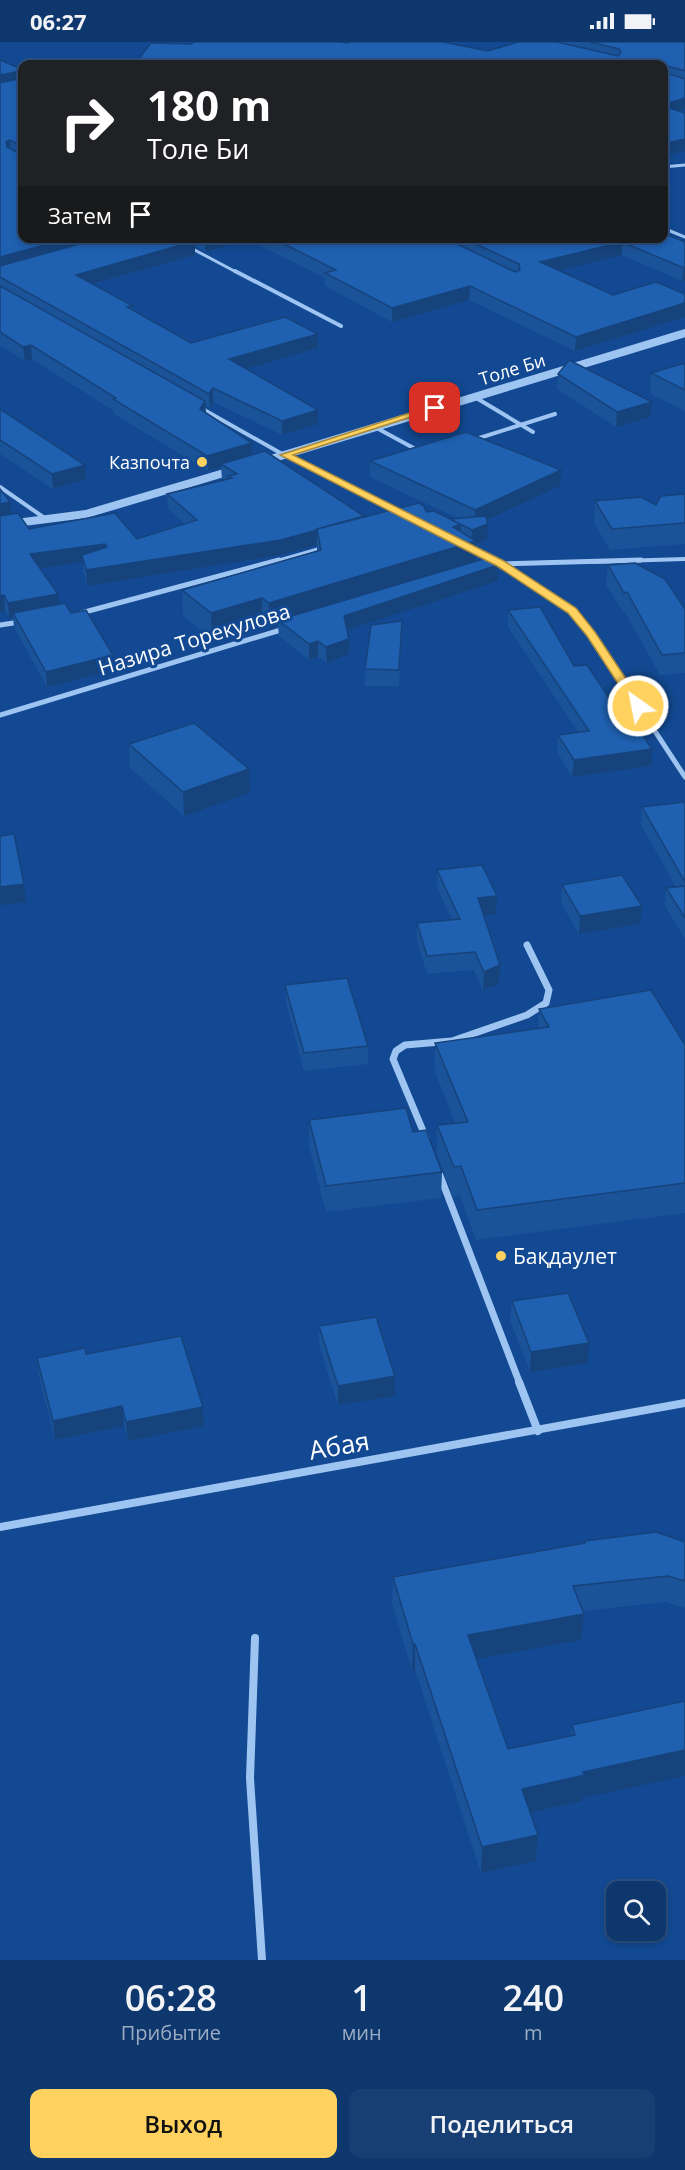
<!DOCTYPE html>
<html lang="ru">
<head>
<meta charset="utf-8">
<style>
	body { margin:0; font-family:"Open Sans",sans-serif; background:#173f73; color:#f1f3f6; height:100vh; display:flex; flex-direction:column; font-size:22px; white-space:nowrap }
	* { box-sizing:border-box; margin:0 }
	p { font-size:20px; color:#9bacc2 }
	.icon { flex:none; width:33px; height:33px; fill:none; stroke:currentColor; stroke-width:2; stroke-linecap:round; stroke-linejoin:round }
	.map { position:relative; height:1918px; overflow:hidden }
	.side { display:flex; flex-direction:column; background:#0e376e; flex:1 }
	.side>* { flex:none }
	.hud { position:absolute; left:18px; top:18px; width:650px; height:183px; border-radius:12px; box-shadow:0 3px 9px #0003,0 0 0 2px #2e5181; background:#202124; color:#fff; overflow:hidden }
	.tools { position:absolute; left:606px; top:1839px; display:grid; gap:12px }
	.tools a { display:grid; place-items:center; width:60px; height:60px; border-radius:12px; background:#0e376e; box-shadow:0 3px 9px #0003,0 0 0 2px #2e5181; font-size:30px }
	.pin { position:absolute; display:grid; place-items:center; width:51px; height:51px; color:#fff; margin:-26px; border-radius:12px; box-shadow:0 3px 9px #0006 }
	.me { position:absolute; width:66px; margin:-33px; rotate:327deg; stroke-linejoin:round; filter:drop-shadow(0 0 4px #0008) }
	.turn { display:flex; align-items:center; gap:21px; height:126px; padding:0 30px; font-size:27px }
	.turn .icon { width:78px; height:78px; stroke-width:2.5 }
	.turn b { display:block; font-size:42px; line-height:51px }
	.then { display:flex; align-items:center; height:57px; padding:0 30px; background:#0003; gap:12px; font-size:22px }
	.eta { display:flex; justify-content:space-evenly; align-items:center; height:102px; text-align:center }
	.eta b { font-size:36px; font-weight:600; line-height:42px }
	.cta { display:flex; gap:12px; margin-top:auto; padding:12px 30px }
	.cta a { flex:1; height:69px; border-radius:12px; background:#ffd25f; color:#111; font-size:24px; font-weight:600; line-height:69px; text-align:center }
	.cta a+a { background:#173f73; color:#f1f3f6 }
	.status { display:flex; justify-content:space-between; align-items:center; height:42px; padding:0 30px; background:#0e376e; direction:ltr }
	.status svg { height:16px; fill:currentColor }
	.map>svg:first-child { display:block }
</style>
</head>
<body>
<div class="status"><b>06:27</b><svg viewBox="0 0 49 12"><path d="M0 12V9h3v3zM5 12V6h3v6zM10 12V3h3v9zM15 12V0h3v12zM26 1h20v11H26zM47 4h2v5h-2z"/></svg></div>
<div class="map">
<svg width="685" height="1918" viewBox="0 0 685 1918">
	<rect width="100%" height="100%" fill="#124992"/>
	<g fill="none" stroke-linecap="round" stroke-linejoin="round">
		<g stroke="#9ec4f2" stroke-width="3">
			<path d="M663,125l22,-2"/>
			<path d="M663,186l22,9"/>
			<path d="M189,205l49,26"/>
		</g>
		<g stroke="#9ec4f2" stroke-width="4">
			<path d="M235,229l106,55"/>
			<path d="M473,354l60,36"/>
			<path d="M199,365l85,48 115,58"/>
			<path d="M373,384l46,25"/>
			<path d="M473,398l82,-26"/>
			<path d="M0,445l46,32"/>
			<path d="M470,506l26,14"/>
			<path d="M274,520l49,-14"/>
			<path d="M586,520l99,-3"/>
		</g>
		<g stroke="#9ec4f2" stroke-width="5">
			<path d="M493,518l79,50 20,25 93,142"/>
			<path d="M503,522l138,-4"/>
			<path d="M81,571l198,-53"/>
			<path d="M0,583l20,-3"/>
			<path d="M0,673l284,-86"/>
		</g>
		<g stroke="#9ec4f2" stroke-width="7">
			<path d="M426,1096l-33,-79 3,-8 9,-6 47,-4 75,-26 19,-12 3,-13 -22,-45"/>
			<path d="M439,1131l81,211"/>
		</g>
		<g stroke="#9ec4f2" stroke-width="8">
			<path d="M519,1340l19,49"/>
			<path d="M0,1485l685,-124"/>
			<path d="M255,1596l-5,140 12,182"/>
		</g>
		<g stroke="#9ec4f2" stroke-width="8">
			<path d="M261,420l424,-129"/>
			<path d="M0,483l86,-11 148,-44"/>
		</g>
	</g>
	<g fill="#1b5398">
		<path d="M518,0h167v67l-6,2 6,2v38l-22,5v-92l-472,-20 156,-1 141,8z"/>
		<path d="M0,18l22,9v169h641l22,4v39h-3l-60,-26 -63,16 54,24 72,-1v23l-110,34 -106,-51 -77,22 -67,-36v-8l-78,-39 -41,13 -11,-6v9l-102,29 40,22v5l58,32 127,-9v14l-73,21 73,55 -36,11 -69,-33 -3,6 -5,-2 1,7 46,42 112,62 62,-5 24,7 7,-1 -87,-41v-16l190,25 -73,34v19l-11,5 -1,17 23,4v16l-151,49 2,24 -22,9 -9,-6 -9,3 -30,-24 -1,-10 -9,3 -7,-6 -50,16 -29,-23 -1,-26 135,-39v-6l-36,10 -194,31 -4,-15v-9l-43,6 19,36 55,66 -67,17 -33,-60 -1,-9h-4l-4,-7 -5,1 11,-98 18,15 108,10 48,-15 -17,-15 -1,-15 57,-14 -2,-1 -1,-12 -13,4 -94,-57v-3l-82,-52 -7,2 -25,-16z"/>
		<path d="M685,321v48l-35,-17 1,-21z"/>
		<path d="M558,332l92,43 -34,10 -59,-38z"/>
		<path d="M0,367l86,70 -33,10 -53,-35z"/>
		<path d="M685,452v50l-75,6 -16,-27 1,-22 61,4z"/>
		<path d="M608,523l77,44v64l-25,2 -35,-63h-2l-17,-27z"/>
		<path d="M508,568l66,56 54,60 23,40 -79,11 -15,-25 1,-17 20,-3 -70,-105z"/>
		<path d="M402,596l-3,48h-34v-17z"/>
		<path d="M129,702l121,49 -66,23 -54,-48z"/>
		<path d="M685,761v136l-20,-33 1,-18 10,-1 -35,-62 1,-18z"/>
		<path d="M437,828l59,44 -12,1 16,50 -1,19 -16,6 -9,-20 -47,4 -10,-33v-18l35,-3 -15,-32z"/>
		<path d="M562,843l80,21 -2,18 -61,10 -18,-31z"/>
		<path d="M285,943l83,61v18l-64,7 -18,-68z"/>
		<path d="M539,967l146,36v168l-209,27 -16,-44 -7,1 -16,-42v-30l18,-2 -20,-51v-29l103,-14z"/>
		<path d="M309,1078l104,12 29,40 -1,26 -115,14 -17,-66z"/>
		<path d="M512,1259l75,62 -57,9 -20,-52z"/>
		<path d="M319,1284l76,70 -57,9 -19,-60z"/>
		<path d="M86,1312l117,53 1,19 -76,15 -4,-15 -69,14 -16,-63 -2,-19z"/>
		<path d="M584,1499l101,1v66l-20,-6 -82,9 1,3 -3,26 -105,19 32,90 63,-14 1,-10 113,-24 -103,97v3l-52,12 8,22 -2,26 -55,12 -66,-203h-3l-20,-67 1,-26 191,-34z"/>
	</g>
	<g fill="#16437c">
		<path d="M21,29l1,11 -22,5v-12z"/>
		<path d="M685,56v11l-22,7v-11z"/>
		<path d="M685,97v12l-22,5v-12z"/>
		<path d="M10,98l1,12 -4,3 -1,-13z"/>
		<path d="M71,196h50l-121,33v-14z"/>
		<path d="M205,196h42v1l-41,13z"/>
		<path d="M195,199v14l-118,33 -1,-13z"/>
		<path d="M622,200v13l-83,21 1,-14z"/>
		<path d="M684,226h1v13h-3z"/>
		<path d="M470,244l-1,14 -77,22v-14z"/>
		<path d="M685,261v14l-110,34 1,-14z"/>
		<path d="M318,292v14l-89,26v-15z"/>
		<path d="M31,303l1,14 -7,2 -2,-14z"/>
		<path d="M213,346v14l-3,6 -1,-14z"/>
		<path d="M205,359l1,14 -6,-6z"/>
		<path d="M652,360l-2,15 -34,10 1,-15z"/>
		<path d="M318,368v14l-36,11v-14z"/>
		<path d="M252,401v15l-31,6v3l-13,4 -1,-15z"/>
		<path d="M85,423l1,14 -33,10 -1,-15z"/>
		<path d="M561,428l-1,16 -86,40 1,-16z"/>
		<path d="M10,460l1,16 -11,1v-15z"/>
		<path d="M461,482v22l10,-3 1,-13 16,-6 -1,15 -11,5 -1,22 -197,54v6l-9,3v-26z"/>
		<path d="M317,488v15l-36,10 -194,31 -1,-16z"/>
		<path d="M105,502l1,15 -24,-4 1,7 -52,8 -1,-16z"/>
		<path d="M498,523v16l-154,50v-15z"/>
		<path d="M58,552l2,15 -47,4v5h-4l-1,-15z"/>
		<path d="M4,553l1,16 -5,1v-16z"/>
		<path d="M262,556v25l-50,16 -1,-26z"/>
		<path d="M349,597v15l-22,9 -1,-16z"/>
		<path d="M318,599v16l-9,3v-16z"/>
		<path d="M113,613l1,15 -67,17 -1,-15z"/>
		<path d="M652,707l-1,17 -79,11 2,-17z"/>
		<path d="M249,727l1,24 -66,23 -1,-24z"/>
		<path d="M24,842l2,18 -26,3v-18z"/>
		<path d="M497,854l-1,18 -19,2 1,-18z"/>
		<path d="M642,864l-2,18 -61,10 1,-18z"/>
		<path d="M500,923l-1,19 -16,6 1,-18z"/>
		<path d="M589,1301l-2,20 -57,9 1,-20z"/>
		<path d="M395,1334v20l-57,9v-19z"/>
		<path d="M122,1364l2,20 -69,14 -2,-19z"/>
		<path d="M203,1365l1,19 -76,15 -2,-19z"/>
		<path d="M584,1572l-3,26 -115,21 2,-26z"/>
		<path d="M413,1602h2v26h-3z"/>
		<path d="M685,1708v26l-103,22v3l-62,14 2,-26 61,-17z"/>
		<path d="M538,1793l-2,26 -55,12 1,-26z"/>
	</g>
	<g fill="#1f60b1" stroke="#16437c" stroke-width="1.5">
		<path d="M194,0h146l7,1 3,-1h93l45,9 30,-9h39l61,14 3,-3 -2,-4 -29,-7h95v29l-21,-6h-1v-1h-528l16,-21 40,1z"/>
		<path d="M0,18l22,9v3l-1,-1 -21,4z"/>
		<path d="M663,30l22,7v19l-22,7z"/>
		<path d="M22,36v69l-12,-7 -4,2 1,5 13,7 2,-1v85h49l-71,19v-174z"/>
		<path d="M663,64l22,7v26l-22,5z"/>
		<path d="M663,191l22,9v26h-1l-62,-26 -82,20 73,33 43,-13 29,12v9l-109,34 -106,-51 -78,22 -67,-35 11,-3 -64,-32h173l70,34 5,-2 -1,-6 -56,-26h200z"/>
		<path d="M101,196h88l6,3 -119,34 57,31 -6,1 64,36 94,-26 33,17 -89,25 89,51 -36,11 -69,-33 -4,6 -209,-117v-11z"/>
		<path d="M0,244l205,115 -5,8 52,34 -45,13 -94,-57 3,-1 -85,-53 -8,2 -23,-15z"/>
		<path d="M569,318l83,42 -35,10 -59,-38z"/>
		<path d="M685,321v27l-34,-17z"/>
		<path d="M0,367l85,56 -33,9 -52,-34z"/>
		<path d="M466,390l95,38 -86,40 -105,-49z"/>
		<path d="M265,409l99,65 -47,13v1l-36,10 -195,30 -4,-15 25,-8 -2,-3 -75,10 28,40 -50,9 -4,-8 -4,1v-80l18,-3 11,16 86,-16 22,26 60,-19 -30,-26 65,-16 -4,-2 9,-2 -16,-10z"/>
		<path d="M0,447l10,13 -10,2z"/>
		<path d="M685,452v29l-73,6 -17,-28 46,-4 15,8 5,-9z"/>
		<path d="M419,461l5,3 2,6 8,-1 27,13 -8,3 23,14 -207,62 -7,-5 -51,15 -29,-23 139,-40 -4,-21z"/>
		<path d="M486,474l2,8 -16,6 -22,-11z"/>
		<path d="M487,516l11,7 -154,51 5,23 -23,8 -8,-6 -9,3 -31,-24z"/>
		<path d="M635,521l30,16 20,30v44l-23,2 -35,-63 -3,1 -16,-28z"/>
		<path d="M65,561l6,10 15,-3 27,45 -67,17 -33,-59z"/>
		<path d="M540,565l34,59 13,-1 41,61 8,-1 16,24 -78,11 -16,-25 31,-4 -81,-121z"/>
		<path d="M402,579l-3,49 -34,-1 6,-44z"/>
		<path d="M194,681l55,46 -66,23 -54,-48z"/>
		<path d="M684,760l1,1v79l-43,-75z"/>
		<path d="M14,792l10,50 -24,3v-51z"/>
		<path d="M482,823l15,31 -19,2 22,67 -16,7 -9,-20 -48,4 -10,-33 43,-4 -23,-49z"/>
		<path d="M622,833l20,31 -62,10 -18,-31z"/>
		<path d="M685,844v32l-19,-30z"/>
		<path d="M347,936l21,68 -64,7 -19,-68z"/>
		<path d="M651,948l34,55v138l-208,27 -16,-44 -7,1 -17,-42 31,-3 -33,-79 114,-16 -10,-18z"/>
		<path d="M406,1066l7,24 13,-2 16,42 -116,14 -17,-66z"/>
		<path d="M568,1251l21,50 -58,9 -19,-51z"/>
		<path d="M376,1275l19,59 -57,10 -19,-60z"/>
		<path d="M181,1294l22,71 -77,15 -4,-16 -69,15 -16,-63 48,-10 1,6z"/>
		<path d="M656,1490l29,10v39l-17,-5 -95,10 11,28 -116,21 40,114 67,-14 -3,-10 113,-24v49l-102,22 2,3 -63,14 16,46 -56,12 -67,-203h-2l-20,-67 192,-34 -1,-2z"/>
	</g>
	<path fill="#ffd25f" stroke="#a6883e" stroke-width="1.5" d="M431,364l8,2 -146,47 211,106 72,47 19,24 49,74 -2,2h-8l-47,-72 -19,-23 -71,-47 -217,-111z"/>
	<g fill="#ffd25f" stroke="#124992" stroke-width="2">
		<circle cx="202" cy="420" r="6"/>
		<circle cx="501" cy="1214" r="6"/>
	</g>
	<g text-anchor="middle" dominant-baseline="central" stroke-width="6" stroke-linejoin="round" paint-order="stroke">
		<g font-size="18" fill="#fff" stroke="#124992">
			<text transform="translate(512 327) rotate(-17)">Толе Би</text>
		</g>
		<g font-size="18" fill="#fff" stroke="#124992" text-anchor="end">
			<text x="190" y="420">Казпочта</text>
		</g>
		<g font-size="21" fill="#fff" stroke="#124992">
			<text transform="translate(194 597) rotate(-17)">Назира Торекулова</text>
		</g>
		<g font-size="21" fill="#fff" stroke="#124992" text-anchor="start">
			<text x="513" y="1214">Бақдаулет</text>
		</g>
		<g font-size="26" fill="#fff" stroke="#124992">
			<text transform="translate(339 1403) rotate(-10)">Абая</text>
		</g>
	</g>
</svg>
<div class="tools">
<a><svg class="icon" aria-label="search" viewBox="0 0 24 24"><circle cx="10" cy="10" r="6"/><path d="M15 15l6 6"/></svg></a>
</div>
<div class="pin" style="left:435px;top:366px;background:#d93025"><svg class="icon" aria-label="arrive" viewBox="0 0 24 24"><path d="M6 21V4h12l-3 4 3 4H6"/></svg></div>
<svg class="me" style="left:638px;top:664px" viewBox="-20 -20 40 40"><circle r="17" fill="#ffd25f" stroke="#fff" stroke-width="3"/><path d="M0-11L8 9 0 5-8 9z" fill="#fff"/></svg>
<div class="hud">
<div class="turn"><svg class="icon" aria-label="right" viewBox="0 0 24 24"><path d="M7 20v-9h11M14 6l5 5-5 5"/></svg><div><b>180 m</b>Толе Би</div></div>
<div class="then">Затем<svg class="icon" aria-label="arrive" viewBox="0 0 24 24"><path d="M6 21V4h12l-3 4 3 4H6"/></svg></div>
</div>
</div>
<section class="side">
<div class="eta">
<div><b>06:28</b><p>Прибытие</p></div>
<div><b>1</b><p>мин</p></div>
<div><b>240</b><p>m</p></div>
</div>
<div class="cta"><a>Выход</a><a>Поделиться</a></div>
</section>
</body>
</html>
